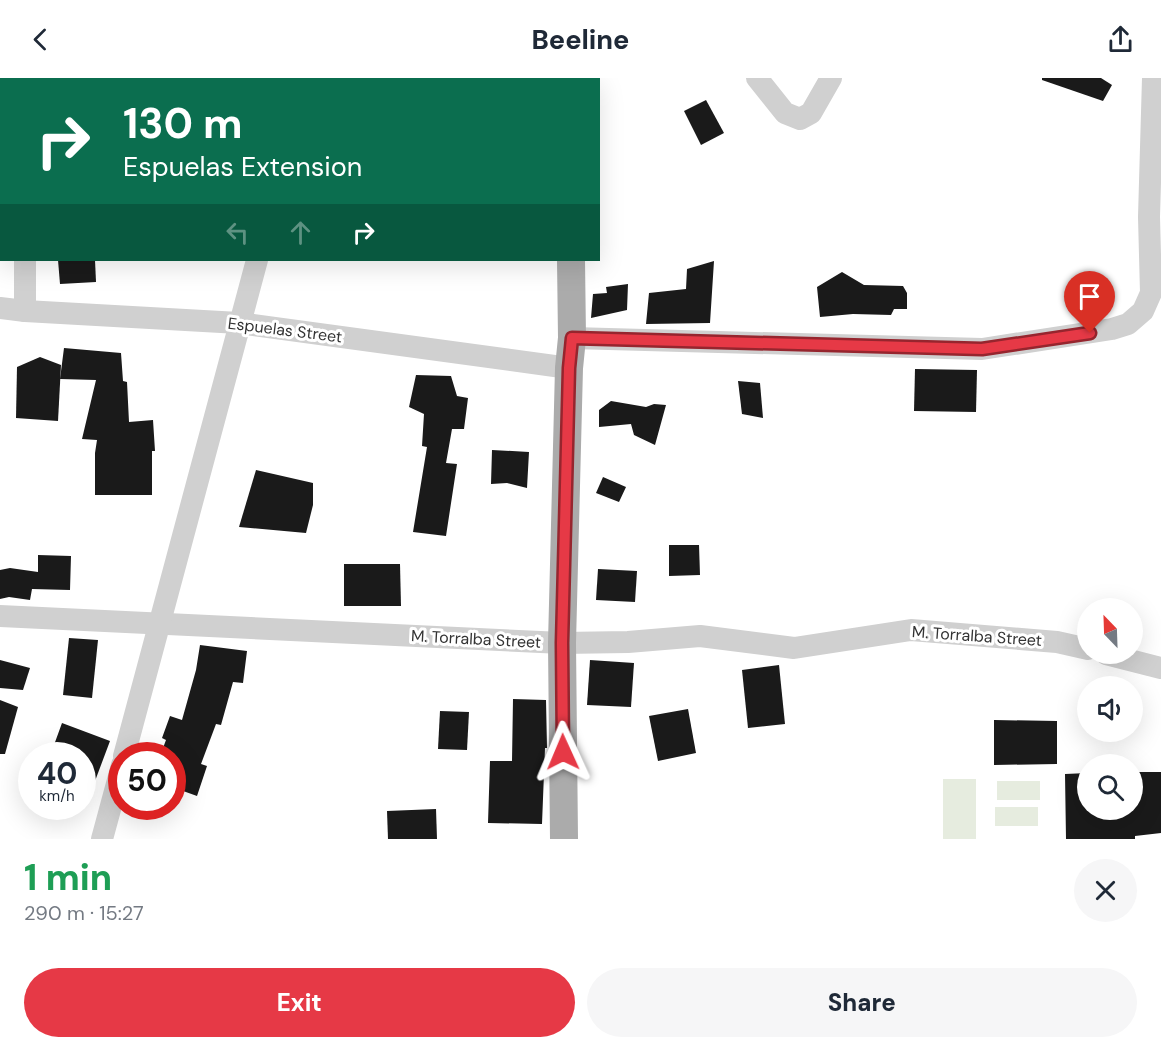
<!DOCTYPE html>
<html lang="en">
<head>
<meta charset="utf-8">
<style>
	body { margin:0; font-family:"DM Sans",sans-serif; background:#f6f6f7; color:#1f2937; height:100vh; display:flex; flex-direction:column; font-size:22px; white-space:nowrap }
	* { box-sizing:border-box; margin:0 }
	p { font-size:20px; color:#747a83 }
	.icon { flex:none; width:33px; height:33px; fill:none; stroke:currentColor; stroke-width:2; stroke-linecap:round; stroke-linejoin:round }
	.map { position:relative; height:761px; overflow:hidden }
	.sheet { display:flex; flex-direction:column; background:#fff; flex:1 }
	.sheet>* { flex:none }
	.guide { position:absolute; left:0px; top:0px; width:600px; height:183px; box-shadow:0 6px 24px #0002; background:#0b6e4f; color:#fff; overflow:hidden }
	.needle { width:39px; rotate:337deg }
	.buttons { position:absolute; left:1077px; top:520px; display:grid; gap:12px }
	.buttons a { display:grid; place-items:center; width:66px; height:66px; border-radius:50%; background:#fff; box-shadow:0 6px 24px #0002; font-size:30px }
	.speed { position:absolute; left:18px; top:664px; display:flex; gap:12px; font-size:30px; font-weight:700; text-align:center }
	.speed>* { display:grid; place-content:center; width:78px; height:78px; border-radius:50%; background:#fff; box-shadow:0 6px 24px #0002; line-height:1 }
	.speed small { font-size:15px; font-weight:400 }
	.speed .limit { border:9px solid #d22; background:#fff; color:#111 }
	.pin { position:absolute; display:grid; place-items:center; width:51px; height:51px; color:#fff; margin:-62px -26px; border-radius:50% 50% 50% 0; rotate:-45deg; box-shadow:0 0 6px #0007 }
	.pin .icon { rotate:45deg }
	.me { position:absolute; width:66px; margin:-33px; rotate:359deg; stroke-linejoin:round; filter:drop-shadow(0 0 4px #0008) }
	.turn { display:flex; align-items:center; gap:21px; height:126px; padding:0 24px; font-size:27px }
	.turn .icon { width:78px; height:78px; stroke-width:2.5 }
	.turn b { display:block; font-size:42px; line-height:51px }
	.lanes { display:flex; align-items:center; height:57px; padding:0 24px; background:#0003; justify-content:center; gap:30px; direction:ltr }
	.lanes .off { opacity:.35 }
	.round { display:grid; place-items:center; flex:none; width:63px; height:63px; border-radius:32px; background:#f6f6f7 }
	.headline { display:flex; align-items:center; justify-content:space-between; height:102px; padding:0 24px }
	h1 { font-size:36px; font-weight:800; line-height:45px; color:#1e9e55 }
	.action { display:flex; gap:12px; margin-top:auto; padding:12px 24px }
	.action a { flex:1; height:69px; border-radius:36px; background:#e63946; color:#fff; font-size:24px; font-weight:800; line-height:69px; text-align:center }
	.action a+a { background:#f6f6f7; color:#1f2937 }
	header { display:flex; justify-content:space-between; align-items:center; height:78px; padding:0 24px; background:#fff; font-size:27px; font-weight:800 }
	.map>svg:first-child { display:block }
</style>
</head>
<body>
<header><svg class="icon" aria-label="back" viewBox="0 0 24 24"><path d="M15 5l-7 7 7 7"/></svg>Beeline<svg class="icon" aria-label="share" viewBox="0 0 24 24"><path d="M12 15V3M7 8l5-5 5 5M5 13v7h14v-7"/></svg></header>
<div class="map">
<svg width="1161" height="761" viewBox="0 0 1161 761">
	<rect width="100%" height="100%" fill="#fff"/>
	<g fill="#e6ecdf">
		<rect x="943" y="701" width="33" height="60"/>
		<rect x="997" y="703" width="43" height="19"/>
		<rect x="995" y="729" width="43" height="19"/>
	</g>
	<g fill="#1a1a1a">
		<path d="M1042,0h59l11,7 -9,16 -61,-21z"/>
		<path d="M706,22l18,33 -23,12 -17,-34z"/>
		<path d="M58,182h37l1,22 -36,2z"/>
		<path d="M714,183l-4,62 -64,1 3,-31 37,-4 1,-20z"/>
		<path d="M842,194l22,13 39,1 4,7v16h-13l-3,6 -38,-1 -33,3 -3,-30z"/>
		<path d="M628,206l-1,26 -36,8 2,-24 14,-1 -1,-6z"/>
		<path d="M64,270l57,5 2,28 4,1 2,40 24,-2 2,31h-3v44h-57v-42l2,-13 -15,-1 14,-59 -36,-1z"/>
		<path d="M40,279l21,8 -3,56 -42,-3 1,-51z"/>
		<path d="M915,291l62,1 -1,42 -62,-1z"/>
		<path d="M416,297l35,1 6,20 11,2 -4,31h-12l-6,34 11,1 -11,72 -33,-4 14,-85 -5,-1 2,-32 -15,-7z"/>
		<path d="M738,303l22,2 3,35 -21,-4z"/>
		<path d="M611,323l35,6 8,-3 12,1 -11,40 -21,-10 -3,-11 -32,3v-17z"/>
		<path d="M492,372l37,2 -2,36 -20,-5 -16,1z"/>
		<path d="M256,392l57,13v22l-7,28 -67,-6z"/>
		<path d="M603,399l23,10 -7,15 -23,-9z"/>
		<path d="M669,467h30l1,30 -31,1z"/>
		<path d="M38,477l33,1 -1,34 -38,-1 -2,11 -21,-3 -9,2v-29l10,-2 28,4z"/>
		<path d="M344,486h56l1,42h-57z"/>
		<path d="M598,491l39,2 -2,31 -39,-2z"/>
		<path d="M69,560l29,2 -6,58 -29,-3z"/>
		<path d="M200,567l47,6 -4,32 -10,-1 -12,43 -5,-1 -15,40 6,2 -10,30 -25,-9v-31h-12l6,-16 -4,-2 8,-22 12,4 14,-50z"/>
		<path d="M0,582l30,8 -7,22 -23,-2z"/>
		<path d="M590,582l44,3 -3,44 -44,-2z"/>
		<path d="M779,587l6,59 -37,4 -6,-58z"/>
		<path d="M513,621l33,1 1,48h-2l-3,76 -54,-1 2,-62h22z"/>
		<path d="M0,622l18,7 -13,47h-5z"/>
		<path d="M688,631l8,44 -38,8 -9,-45z"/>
		<path d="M440,633l29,1 -2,38 -29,-1z"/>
		<path d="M994,642l63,1v43l-63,1z"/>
		<path d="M62,645l48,18 -15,40 -13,-5v-20h-32z"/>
		<path d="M1132,694h29v61l-26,3v3h-69l-1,-65 23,-1v37h44z"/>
		<path d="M436,731l1,30h-49l-1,-28z"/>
	</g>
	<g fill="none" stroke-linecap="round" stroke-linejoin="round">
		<g stroke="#d0d0d0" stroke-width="22">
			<path d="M757,0l28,35 15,6 11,-6 20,-35"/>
			<path d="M25,2v-2"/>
			<path d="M307,2l1,-2"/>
			<path d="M0,230l25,3 214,12 330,45"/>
			<path d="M25,233v-51"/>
			<path d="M572,260l410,11 130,-20 16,-5 15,-13 8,-18 -2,-76 4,-139"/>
			<path d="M0,538l562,27 66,-1 72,-6 94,12 117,-18 146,12 31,7"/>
			<path d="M1106,576l55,14"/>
			<path d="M124,678l133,-496"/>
			<path d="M102,761l20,-74"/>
		</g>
		<g stroke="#ababab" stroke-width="28">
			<path d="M569,0v2"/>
			<path d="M564,761l-2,-196 7,-275 3,-30 -1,-78"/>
		</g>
	</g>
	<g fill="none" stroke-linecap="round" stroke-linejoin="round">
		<g stroke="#96252e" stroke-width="15">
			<path id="route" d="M563,674l-1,-109 7,-275 3,-30 410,11 108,-16"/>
		</g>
		<use href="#route" stroke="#e63946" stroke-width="10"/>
	</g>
	<g text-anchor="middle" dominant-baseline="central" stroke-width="6" stroke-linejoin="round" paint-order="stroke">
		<g font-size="16" fill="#333" stroke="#fff">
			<text transform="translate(285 252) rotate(7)">Espuelas Street</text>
			<text transform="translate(977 558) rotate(4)">M. Torralba Street</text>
			<text transform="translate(476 561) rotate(3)">M. Torralba Street</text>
		</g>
	</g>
</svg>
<div class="buttons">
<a><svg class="needle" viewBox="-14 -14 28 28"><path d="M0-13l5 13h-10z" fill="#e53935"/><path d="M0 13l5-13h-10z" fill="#747a83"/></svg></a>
<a><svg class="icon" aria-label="sound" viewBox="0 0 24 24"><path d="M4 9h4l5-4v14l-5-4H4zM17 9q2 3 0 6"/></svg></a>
<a><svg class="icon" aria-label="search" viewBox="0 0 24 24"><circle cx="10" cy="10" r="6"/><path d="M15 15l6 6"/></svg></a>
</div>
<div class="speed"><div>40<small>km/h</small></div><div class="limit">50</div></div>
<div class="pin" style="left:1090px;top:255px;background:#d93025"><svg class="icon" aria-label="arrive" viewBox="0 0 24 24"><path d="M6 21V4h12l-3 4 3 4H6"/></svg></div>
<svg class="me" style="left:563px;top:674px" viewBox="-20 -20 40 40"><path d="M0-17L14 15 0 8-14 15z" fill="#e63946" stroke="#fff" stroke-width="4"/></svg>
<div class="guide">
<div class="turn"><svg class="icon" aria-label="right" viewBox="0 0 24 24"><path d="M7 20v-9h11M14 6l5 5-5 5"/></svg><div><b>130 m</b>Espuelas Extension</div></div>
<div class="lanes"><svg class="icon off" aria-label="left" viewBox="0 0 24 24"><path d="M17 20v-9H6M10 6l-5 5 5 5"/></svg><svg class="icon off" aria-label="ahead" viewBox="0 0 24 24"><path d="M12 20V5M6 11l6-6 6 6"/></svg><svg class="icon" aria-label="right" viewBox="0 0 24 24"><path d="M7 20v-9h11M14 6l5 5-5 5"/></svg></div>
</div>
</div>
<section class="sheet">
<div class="headline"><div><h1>1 min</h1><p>290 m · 15:27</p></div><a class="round"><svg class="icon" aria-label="close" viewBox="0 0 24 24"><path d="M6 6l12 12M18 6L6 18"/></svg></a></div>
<div class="action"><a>Exit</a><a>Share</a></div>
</section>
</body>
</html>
